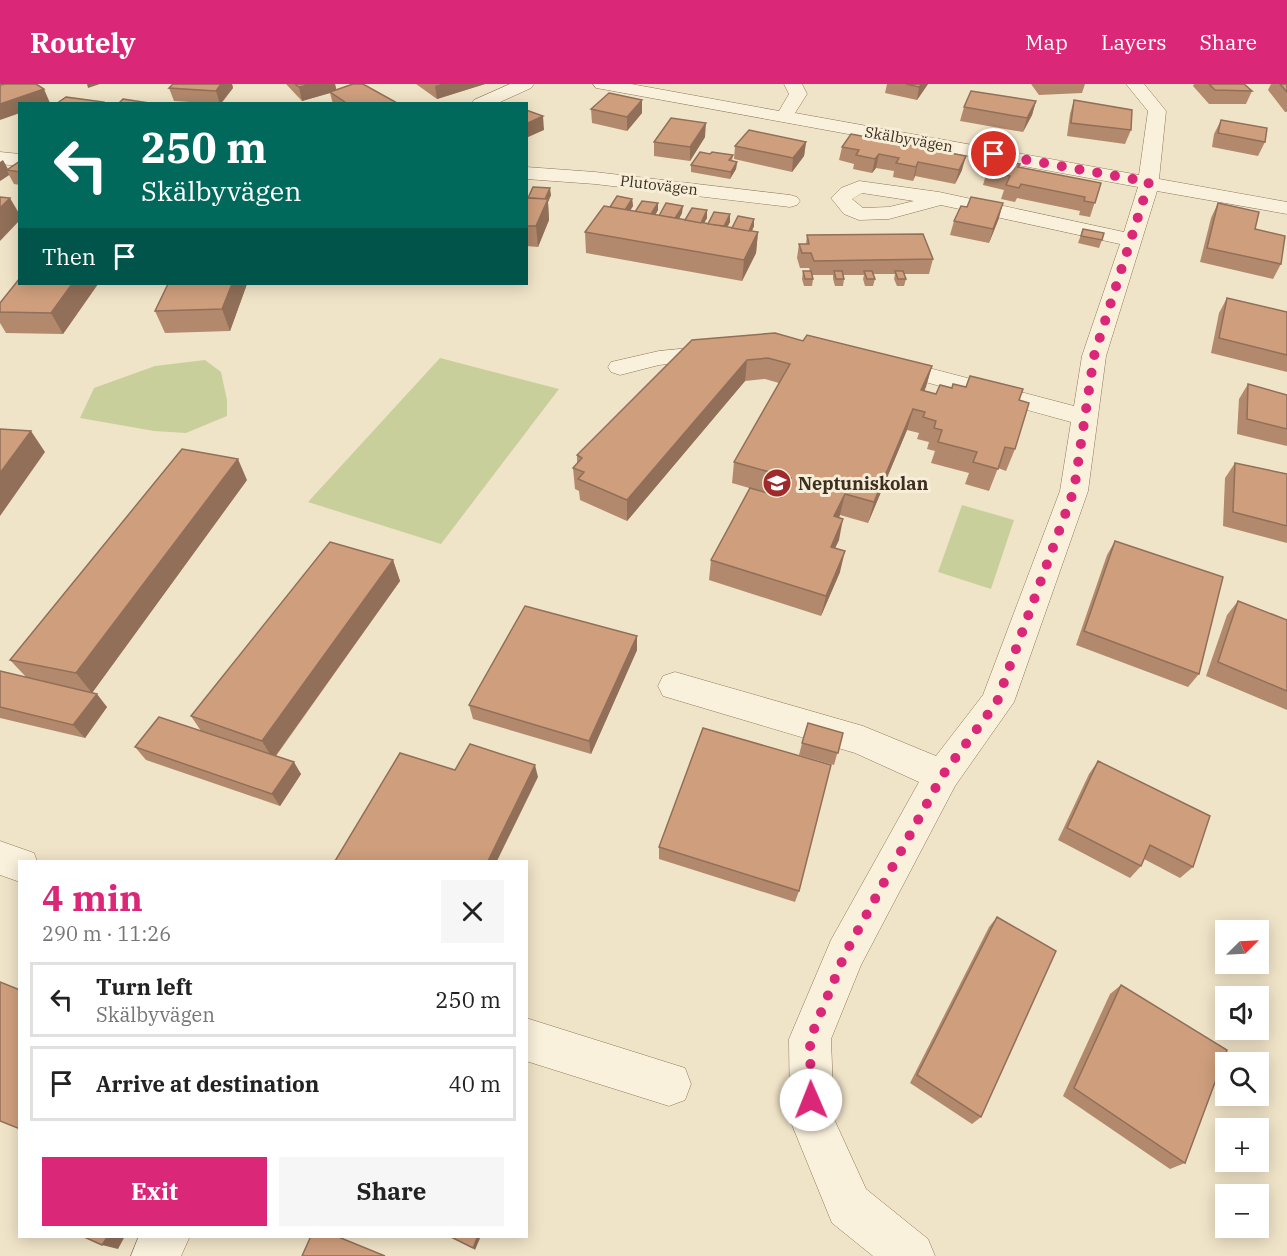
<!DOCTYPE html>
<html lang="en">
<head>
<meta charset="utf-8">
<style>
	body { margin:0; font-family:"IBM Plex Serif",serif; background:#f6f6f6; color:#222; height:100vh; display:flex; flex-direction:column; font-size:22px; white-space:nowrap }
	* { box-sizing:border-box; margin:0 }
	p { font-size:20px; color:#767676 }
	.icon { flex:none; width:33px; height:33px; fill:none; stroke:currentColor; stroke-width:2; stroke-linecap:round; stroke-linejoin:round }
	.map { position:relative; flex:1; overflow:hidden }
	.drawer { position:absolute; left:18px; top:776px; width:510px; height:378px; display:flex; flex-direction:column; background:#fff; border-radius:0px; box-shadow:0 3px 15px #0003 }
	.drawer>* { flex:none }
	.banner { position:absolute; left:18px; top:18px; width:510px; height:183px; border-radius:0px; box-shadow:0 3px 15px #0003; background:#00695c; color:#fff; overflow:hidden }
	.needle { width:39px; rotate:66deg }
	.fabs { position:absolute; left:1215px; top:836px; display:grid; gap:12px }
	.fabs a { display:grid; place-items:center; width:54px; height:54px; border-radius:0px; background:#fff; box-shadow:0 3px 15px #0003; font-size:30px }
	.pin { position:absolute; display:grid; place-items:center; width:51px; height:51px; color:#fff; margin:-26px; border:3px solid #fff; border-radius:50%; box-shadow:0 2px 6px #0007 }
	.me { position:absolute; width:66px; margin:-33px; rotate:359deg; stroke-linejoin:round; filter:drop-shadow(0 0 4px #0008) }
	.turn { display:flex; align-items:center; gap:21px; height:126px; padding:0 24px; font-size:27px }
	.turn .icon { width:78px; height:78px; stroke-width:2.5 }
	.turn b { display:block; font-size:42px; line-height:51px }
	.then { display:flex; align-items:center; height:57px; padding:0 24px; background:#0003; gap:12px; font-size:22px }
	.round { display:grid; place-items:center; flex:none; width:63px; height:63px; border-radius:0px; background:#f6f6f6 }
	.headline { display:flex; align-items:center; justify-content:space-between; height:102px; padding:0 24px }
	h1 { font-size:36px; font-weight:700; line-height:45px; color:#db2777 }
	.button { display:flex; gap:12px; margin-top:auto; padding:12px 24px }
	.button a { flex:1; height:69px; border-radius:0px; background:#db2777; color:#fff; font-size:24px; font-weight:700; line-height:69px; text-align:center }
	.button a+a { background:#f6f6f6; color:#222 }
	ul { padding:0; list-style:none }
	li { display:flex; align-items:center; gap:18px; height:75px; margin:0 12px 9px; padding:0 12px; border:3px solid #e0e0e0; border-radius:0px }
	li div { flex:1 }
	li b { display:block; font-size:22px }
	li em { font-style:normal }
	header { display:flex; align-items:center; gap:36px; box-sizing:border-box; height:84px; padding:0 30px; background:#db2777; color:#fff }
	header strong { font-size:28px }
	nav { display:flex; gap:33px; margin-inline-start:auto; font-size:21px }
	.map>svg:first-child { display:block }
</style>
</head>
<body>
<header>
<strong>Routely</strong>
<nav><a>Map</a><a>Layers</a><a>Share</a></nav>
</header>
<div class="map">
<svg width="1287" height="1172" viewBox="0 0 1287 1172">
	<rect width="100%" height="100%" fill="#f0e4c8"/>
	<g fill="#c9cf9b">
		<path d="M440,274l119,31 -118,155 -133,-42z"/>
		<path d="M205,276l16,12 6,28v16l-41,17 -32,-2 -74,-13 14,-30 61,-22z"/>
		<path d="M962,421l52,15 -23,69 -53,-17z"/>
	</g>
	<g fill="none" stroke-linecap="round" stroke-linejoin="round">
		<g stroke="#8d765c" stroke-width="1">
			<g id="minor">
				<path d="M510,0h24l-3,4 -35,16h-25l3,-4z"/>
				<path d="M593,0h38l148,27 10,-17 -5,-10h18l5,10 -12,19 344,62 9,-64 -22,-27h18l22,27 -7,68 128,23v12l-130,-23 -51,165 -18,135 -74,211 -59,84 -94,179 -30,74 3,80 32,70 62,50 7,17h-62l-41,-33 -42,-103 -1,-81 42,-99 88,-158 -64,-29 -192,-57 -5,-10 5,-10 12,-4 188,54 73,30 47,-61 77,-204 11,-69 -193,-53 -3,-5 3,-5 9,-2 187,49 8,-50 38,-112 -179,-39 -52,14 -30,1 -15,-6 -13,-16 10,-10 18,-7 80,11 185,40 14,-45 -536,-98 -6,-1zM862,109l52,8 -25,6 -26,1 -11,-9z"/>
				<path d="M0,68l20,2v12l-20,-2z"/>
				<path d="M526,83l69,5 195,23 7,2 3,4 -3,4 -7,2 -195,-23 -69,-5z"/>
				<path d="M721,261l9,2 3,5 -3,5 -71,8 -39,10 -9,-3 -3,-5 3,-5 48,-11z"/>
				<path d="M0,757l34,12 3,8h-17v21l-20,-7z"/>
				<path d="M526,934l159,50 6,16 -6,16 -16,6 -143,-45z"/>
				<path d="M139,1152h51l-9,20h-50z"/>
			</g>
		</g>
		<use href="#minor" fill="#faf1dc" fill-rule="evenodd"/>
	</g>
	<g fill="#b2896c">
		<path d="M173,0h59l1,4 -12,16 -47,-3 -5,-13z"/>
		<path d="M286,0h49l1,6 63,14h-66l-3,-11 -28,8z"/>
		<path d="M416,0h69l-48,15z"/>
		<path d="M887,0h41l-11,16 -32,-7z"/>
		<path d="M1031,0h54l-3,9 -43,2z"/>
		<path d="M1194,0h50l8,7 -6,13h-37l-16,-18z"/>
		<path d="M1271,0h16v28h-2l-17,-22z"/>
		<path d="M642,16v13l-15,18 -35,-8 -1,-14z"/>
		<path d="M1074,16l57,30 -6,14 -58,-8 3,-22z"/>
		<path d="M1036,17l-4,14 -9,17 -63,-11 4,-14z"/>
		<path d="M1221,36l44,22 -7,14 -46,-9 2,-13z"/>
		<path d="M705,53l-15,24 -36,-5v-14z"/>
		<path d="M806,58l-2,14 -12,16 -58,-13 1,-13z"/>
		<path d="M842,63l120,23 -7,14 -40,-8 -2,5 -20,-4 1,-6 -18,-3 -4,5 -19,-4 1,-5 -15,-4z"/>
		<path d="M710,70l23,1 -1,6 5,1 -1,7 -6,10 -39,-7v-7z"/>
		<path d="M20,77v24l-6,-1 -5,-9 -9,6 8,-11z"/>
		<path d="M1020,80l-1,3 82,16 -11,34 -11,-2 1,-4 -63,-13 -2,4 -14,-3 3,-9 -21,-5 4,-14z"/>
		<path d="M551,111l-3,7 1,18 -11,27 -12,-1v-48z"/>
		<path d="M632,115l1,7 -3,5 5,1 23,-9v7l-3,5 4,1 23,-3 -3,6 6,1 22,-10v8l-3,5 4,1 22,-2 -3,5 5,1 22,-2 -2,5 6,1 -2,21 -14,28 -156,-28 -1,-21 25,-25z"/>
		<path d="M1218,119l37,26 26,35 -8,15 -73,-17 11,-44z"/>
		<path d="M999,134l-10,25 -39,-8 4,-14z"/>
		<path d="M1083,145l19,11 -3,8 -21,-5z"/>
		<path d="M807,151l126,24 -4,15h-25l2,5 -2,7h-7l-3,-7 1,-5h-22l2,5 -2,7h-8l-2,-7 1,-4h-21l1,4 -1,7h-8l-2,-7v-4h-21l1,4 -1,7h-8l-2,-7 1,-8h7l-1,-3h-9l-3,-10 2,-14h7z"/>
		<path d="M98,200l-35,50 -57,-1 -6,-10v-20z"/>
		<path d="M247,200l-17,47 -65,2 -10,-22z"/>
		<path d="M1227,214l60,14v60l-76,-19 8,-40z"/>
		<path d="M692,256l111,1 129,25 -8,25 12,3 16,-6 67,12 -4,49 -9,22 -8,-3 -9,23 -24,-7 4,-11 -38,-10 4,-12 -8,-2 2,-7 -12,-3 2,-6 -12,-3 -39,93 -28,-8 -1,2v23l-4,8 5,24 -19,44 -112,-36 2,-20 70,-63 -49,-14 2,-21 45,-79 -14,-4 -20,2 -118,140 -47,-21 -1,-9 -4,-2 -2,-21 4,-4v-9z"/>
		<path d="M1248,300l39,11v51l-50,-12 2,-35z"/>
		<path d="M1235,379l52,11v69l-64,-17 2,-48z"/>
		<path d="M247,396l-155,213 15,14 -22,31 -85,-20v-47l26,6 -16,-17z"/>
		<path d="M1115,457l84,133 -11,13 -112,-42 31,-90z"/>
		<path d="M393,476l7,21 -124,175 25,18 -21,32 -134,-46 -11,-13 66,-16 -10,-15z"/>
		<path d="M1238,517l49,19v90l-81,-34 21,-61z"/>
		<path d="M637,552v14l-46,104 -118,-35 -4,-14z"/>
		<path d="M843,649l-9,32 -35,-10 3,-12z"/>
		<path d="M1098,677l95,106 -13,11 -36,-19 -3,7 -11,12 -72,-38 31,-66z"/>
		<path d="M659,763l140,44 -4,11 -136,-43z"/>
		<path d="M997,833l-16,200 -9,7 -62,-41 79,-156z"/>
		<path d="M1121,901l64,178 -15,6 -107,-73 47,-102z"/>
	</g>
	<g fill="#916f58">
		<path d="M87,0h13l-12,4z"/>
		<path d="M221,0h11l1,4 -13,16 -4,-13z"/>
		<path d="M312,0h23l2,8h-7v1l-28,8 -3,-14z"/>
		<path d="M441,0h44l-48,15 -2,-13z"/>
		<path d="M922,0h6l-11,16 2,-13z"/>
		<path d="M44,5l6,14 -3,1h-27v9l-20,7v-16z"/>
		<path d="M642,16v13l-15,18v-14z"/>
		<path d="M1036,17l-4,14 -9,17 4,-14z"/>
		<path d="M543,32l1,14 -18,8v-14z"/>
		<path d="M706,39l-1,14 -15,24v-14z"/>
		<path d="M806,58l-2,14 -12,16 1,-14z"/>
		<path d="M879,70l-3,14 -4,5 3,-14z"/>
		<path d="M966,72l-4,14 -7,14 4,-14z"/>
		<path d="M3,76l6,11 -2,-1 2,5 -9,6v-19z"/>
		<path d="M737,78l-1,7 -6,10 1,-7z"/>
		<path d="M918,78l-3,14 -2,5 3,-14z"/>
		<path d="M550,104l1,7 -3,7 1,18 -11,27 -2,-21 8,-25z"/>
		<path d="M10,114l10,17v5l-20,21v-33z"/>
		<path d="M632,115l1,7 -8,12v-7z"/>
		<path d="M658,119v7l-7,13v-8z"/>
		<path d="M1003,119l-4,15 -10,25 4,-14z"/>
		<path d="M683,122l-1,7 -7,13v-8z"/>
		<path d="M707,126v8l-7,12 1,-7z"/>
		<path d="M730,130v8l-6,12v-7z"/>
		<path d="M754,135v7l-6,13 1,-7z"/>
		<path d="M758,148l-2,21 -14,28 2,-21z"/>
		<path d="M72,200h26l-35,50 -12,-21z"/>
		<path d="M232,200h15l-17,47 -8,-22z"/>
		<path d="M747,276l-2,21 -118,140v-21z"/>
		<path d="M932,282l-6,21 -11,25 6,-22z"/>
		<path d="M913,325l-6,21 -39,93 6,-21z"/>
		<path d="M31,347l14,21 -45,64v-43z"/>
		<path d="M238,375l9,21 -155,213 -16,-20z"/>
		<path d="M845,410l-5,21 -10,22 4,-21z"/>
		<path d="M843,435l-4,21 -13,27 5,-20z"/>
		<path d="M845,467l-5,21 -19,44 5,-20z"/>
		<path d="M393,476l7,21 -127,178 -11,-18z"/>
		<path d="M637,552v14l-46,104 -2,-13z"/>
		<path d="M97,610l10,13 -22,31 -12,-13z"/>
		<path d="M294,678l7,12 -21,32 -8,-12z"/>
		<path d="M535,681l3,12 -41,84h-9z"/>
		<path d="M108,1152h17l-7,13 -16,-4z"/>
		<path d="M478,1152h3l-6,14 -2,-2z"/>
	</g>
	<g fill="#cf9f7d" stroke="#916f58" stroke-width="1.5">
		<path d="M5,0h31l8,5 -44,15v-19z"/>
		<path d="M173,0h48l-5,7 -47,-3z"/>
		<path d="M295,0h17l-13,3z"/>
		<path d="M353,0h10l36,20h-51l-18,-12z"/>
		<path d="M906,0h16l-3,3z"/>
		<path d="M1209,0h35l8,7 -37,-1z"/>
		<path d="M1280,0h7v8z"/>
		<path d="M971,7l65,10 -9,17 -63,-11z"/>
		<path d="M609,9l33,7 -15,17 -36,-8z"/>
		<path d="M66,13l37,5 -3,2h-44z"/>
		<path d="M123,15l33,5h-38z"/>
		<path d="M1074,16l58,10 -1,20 -60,-7z"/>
		<path d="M526,26l17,6 -17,8z"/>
		<path d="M671,34l35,5 -16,24 -36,-5z"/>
		<path d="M1221,36l46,8 -2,14 -47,-9z"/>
		<path d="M749,46l57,12 -13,16 -58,-12z"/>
		<path d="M851,50l115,22 -7,14 -41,-8 -2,5 -20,-4 3,-5 -20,-4 -4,5 -19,-4 3,-5 -17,-3z"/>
		<path d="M700,68l10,2 2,-2 21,3 -4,5 8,2 -6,10 -40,-7z"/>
		<path d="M993,75l27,5 -2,3 83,16 -6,20 -11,-2 1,-4 -64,-13 -2,4 -13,-3 4,-9 -23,-5z"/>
		<path d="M20,77v11l-13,-2z"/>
		<path d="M533,103l17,1 -5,11 -17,-1z"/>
		<path d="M617,112l15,3 -7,11 -15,-3z"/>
		<path d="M0,113l10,1 -10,10z"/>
		<path d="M971,113l32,6 -10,26 -39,-8 7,-15 6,1z"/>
		<path d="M526,114l22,1 -12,27h-10z"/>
		<path d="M642,117l16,2 -7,11 -16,-2z"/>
		<path d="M666,119l17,3 -8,12 -16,-2z"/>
		<path d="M1218,119l41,9 -4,17 30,7 -4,28 -74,-16z"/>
		<path d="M604,122l154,26 -14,28 -159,-28z"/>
		<path d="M692,124l15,2 -6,13 -16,-3z"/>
		<path d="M714,128l16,2 -6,12 -16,-2z"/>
		<path d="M738,132l16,3 -5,12 -17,-3z"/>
		<path d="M1083,145l21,4 -2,7 -21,-4z"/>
		<path d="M923,150l10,25 -119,2 -3,-8h-9l-3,-9h10l-2,-9z"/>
		<path d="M803,187h8l2,8h-8z"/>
		<path d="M834,187h8l2,8h-8z"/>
		<path d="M864,187h8l3,8h-8z"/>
		<path d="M895,187h8l3,8h-8z"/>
		<path d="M20,194v6h52l-21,29 -51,-1v-9z"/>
		<path d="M168,200h64l-10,25 -67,2z"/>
		<path d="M1227,214l60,14v43l-68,-17z"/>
		<path d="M775,249l28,8 4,-6 125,31 -11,24 15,4 4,-9 12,3 1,-4 13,3 4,-11 53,13 -4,11 10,3 -14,46 -10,-2 -7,22 -25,-7 4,-10 -39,-10 4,-12 -8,-2 2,-7 -13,-4 2,-5 -12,-3 -39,93 -29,-8 -11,22 9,3 -12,28 14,4 -19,45 -115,-36 39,-72 31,9 10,-19 -57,-16 56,-98 -22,-6 -21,2 -120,140 -49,-21 6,-7 -11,-4 9,-10 -5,-3 115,-115z"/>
		<path d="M1248,300l39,11v34l-40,-10z"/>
		<path d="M0,345l31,2 -31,42z"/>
		<path d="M182,365l56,10 -162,214 -66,-13z"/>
		<path d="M1235,379l52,11v52l-54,-14z"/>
		<path d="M1115,457l108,36 -24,97 -115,-43z"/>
		<path d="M330,458l63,18 -131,181 -71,-25z"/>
		<path d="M1238,517l49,19v71l-69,-29z"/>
		<path d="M525,522l112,30 -48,105 -120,-36z"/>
		<path d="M0,587l97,23 -24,31 -73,-18z"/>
		<path d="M159,633l135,45 -22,32 -137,-47z"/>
		<path d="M808,639l35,10 -5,20 -36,-10z"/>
		<path d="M703,644l128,37 -32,126 -140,-44z"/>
		<path d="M470,660l65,21 -47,96h-153l65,-108 55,17z"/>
		<path d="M1098,677l112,55 -17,51 -43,-22 -9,21 -74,-38z"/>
		<path d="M997,833l59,34 -75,166 -64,-42z"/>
		<path d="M0,898l20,8v139l-20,-8z"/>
		<path d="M1121,901l106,65 -42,113 -111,-75z"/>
		<path d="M82,1152h26l-6,9z"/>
		<path d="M311,1152h25l49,20h-83z"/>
		<path d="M449,1152h29l-5,12z"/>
	</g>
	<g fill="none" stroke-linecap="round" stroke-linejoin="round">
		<path stroke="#db2777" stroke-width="10" stroke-dasharray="0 18" d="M811,1016l-1,-61 35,-85 97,-178 55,-74 15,-42 62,-170 20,-134 55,-174 -155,-28"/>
	</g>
	<defs>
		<g id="school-disc" transform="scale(1.5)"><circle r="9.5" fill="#9e2a2b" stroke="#f7eed8"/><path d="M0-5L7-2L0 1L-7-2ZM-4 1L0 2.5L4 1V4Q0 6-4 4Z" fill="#fff"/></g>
	</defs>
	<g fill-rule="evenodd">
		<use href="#school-disc" x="777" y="399"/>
	</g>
	<g text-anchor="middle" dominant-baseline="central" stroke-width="6" stroke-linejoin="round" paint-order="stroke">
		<g font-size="15" fill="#3d2e20" stroke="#f7eed8">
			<text transform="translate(909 55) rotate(10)">Skälbyvägen</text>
			<text transform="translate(659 101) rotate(7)">Plutovägen</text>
		</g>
		<g font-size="18" font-weight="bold" fill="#3d2e20" stroke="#f7eed8" text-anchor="start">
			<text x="798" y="399">Neptuniskolan</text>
		</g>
	</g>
</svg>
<div class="fabs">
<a><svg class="needle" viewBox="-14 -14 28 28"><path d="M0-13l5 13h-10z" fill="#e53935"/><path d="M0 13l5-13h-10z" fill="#767676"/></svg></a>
<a><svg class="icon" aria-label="sound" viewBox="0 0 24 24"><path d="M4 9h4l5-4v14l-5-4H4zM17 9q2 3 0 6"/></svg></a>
<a><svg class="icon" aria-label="search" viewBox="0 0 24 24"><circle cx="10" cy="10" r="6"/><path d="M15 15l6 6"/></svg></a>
<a>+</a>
<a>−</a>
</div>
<div class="pin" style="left:994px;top:70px;background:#d93025"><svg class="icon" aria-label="arrive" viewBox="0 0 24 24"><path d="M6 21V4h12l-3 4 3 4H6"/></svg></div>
<svg class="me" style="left:811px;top:1016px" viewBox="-20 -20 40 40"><circle r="19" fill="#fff"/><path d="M0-13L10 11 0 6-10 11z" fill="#db2777"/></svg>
<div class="banner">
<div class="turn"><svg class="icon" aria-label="left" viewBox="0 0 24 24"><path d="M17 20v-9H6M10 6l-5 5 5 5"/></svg><div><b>250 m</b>Skälbyvägen</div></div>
<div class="then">Then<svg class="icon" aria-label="arrive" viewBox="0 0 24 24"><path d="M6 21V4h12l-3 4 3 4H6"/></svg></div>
</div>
<section class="drawer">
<div class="headline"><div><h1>4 min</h1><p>290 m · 11:26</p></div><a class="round"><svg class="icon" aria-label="close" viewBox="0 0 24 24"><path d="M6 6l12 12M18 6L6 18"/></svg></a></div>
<ul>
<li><svg class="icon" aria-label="left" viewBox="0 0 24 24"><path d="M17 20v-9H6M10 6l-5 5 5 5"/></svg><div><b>Turn left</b><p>Skälbyvägen</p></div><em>250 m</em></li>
<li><svg class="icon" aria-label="arrive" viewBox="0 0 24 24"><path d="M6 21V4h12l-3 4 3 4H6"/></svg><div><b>Arrive at destination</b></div><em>40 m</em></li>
</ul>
<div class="button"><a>Exit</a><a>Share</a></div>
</section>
</div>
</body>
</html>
